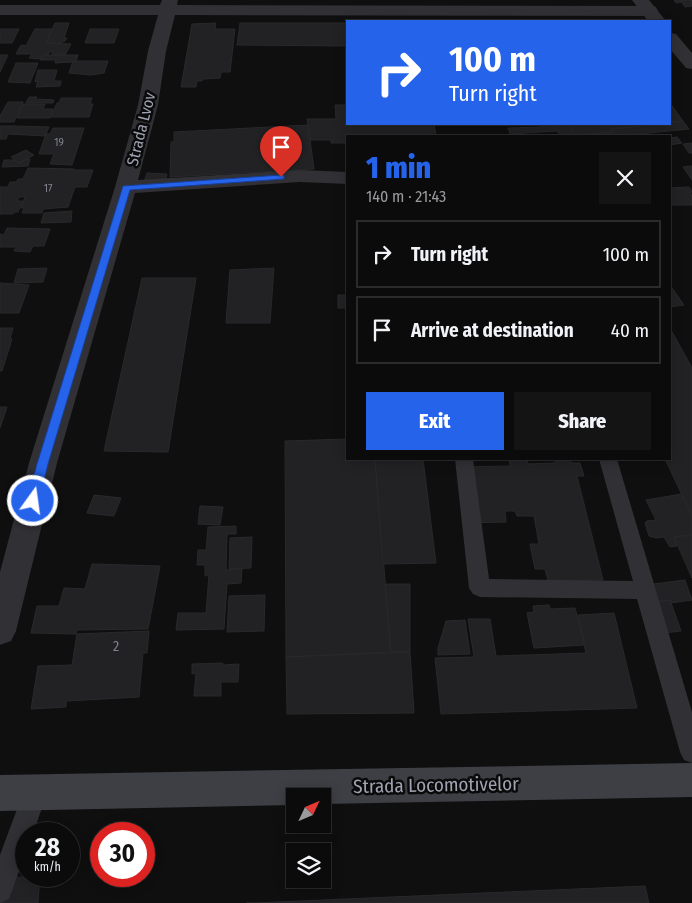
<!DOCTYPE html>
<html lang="en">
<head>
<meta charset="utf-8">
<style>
	body { margin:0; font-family:"Fira Sans Condensed",sans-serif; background:#141415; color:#f1f3f6; height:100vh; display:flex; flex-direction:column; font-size:19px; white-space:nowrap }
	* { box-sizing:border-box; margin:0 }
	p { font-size:16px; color:#9a9b9d }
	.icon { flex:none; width:28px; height:28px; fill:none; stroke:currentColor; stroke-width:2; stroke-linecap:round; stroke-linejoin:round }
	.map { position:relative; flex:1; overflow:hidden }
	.side { position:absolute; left:346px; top:135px; width:325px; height:325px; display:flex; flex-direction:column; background:#0b0b0c; border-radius:0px; box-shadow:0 2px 12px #0003,0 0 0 1px #2b2b2d }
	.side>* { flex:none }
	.hud { position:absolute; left:346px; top:20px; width:325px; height:105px; border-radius:0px; box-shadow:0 2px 12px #0003,0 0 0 1px #2b2b2d; background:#2563eb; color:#fff; overflow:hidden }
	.needle { width:32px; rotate:46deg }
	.controls { position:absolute; left:286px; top:788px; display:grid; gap:10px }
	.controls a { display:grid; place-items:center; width:45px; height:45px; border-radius:0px; background:#0b0b0c; box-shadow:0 2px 12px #0003,0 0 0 1px #2b2b2d; font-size:25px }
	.speed { position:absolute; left:15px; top:822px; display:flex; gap:10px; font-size:25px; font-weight:700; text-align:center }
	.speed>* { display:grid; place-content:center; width:65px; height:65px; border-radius:50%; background:#0b0b0c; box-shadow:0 2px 12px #0003,0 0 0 1px #2b2b2d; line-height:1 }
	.speed small { font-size:12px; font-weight:400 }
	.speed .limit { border:8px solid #d22; background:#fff; color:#111 }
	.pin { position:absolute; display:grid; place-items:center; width:42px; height:42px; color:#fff; margin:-51px -21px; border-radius:50% 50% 50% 0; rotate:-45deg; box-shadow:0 0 5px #0007 }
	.pin .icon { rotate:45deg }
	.me { position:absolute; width:55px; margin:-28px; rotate:14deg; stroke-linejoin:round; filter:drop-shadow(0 0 4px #0008) }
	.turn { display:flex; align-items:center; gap:18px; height:105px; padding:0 20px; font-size:22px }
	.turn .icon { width:65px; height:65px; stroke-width:2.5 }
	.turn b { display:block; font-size:35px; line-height:42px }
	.round { display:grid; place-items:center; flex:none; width:52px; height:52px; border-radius:0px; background:#141415 }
	.head { display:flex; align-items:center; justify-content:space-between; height:85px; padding:0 20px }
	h1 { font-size:30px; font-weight:800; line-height:38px; color:#2563eb }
	.button { display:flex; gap:10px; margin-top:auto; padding:10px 20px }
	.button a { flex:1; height:58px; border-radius:0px; background:#2563eb; color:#fff; font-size:20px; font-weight:800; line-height:58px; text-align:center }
	.button a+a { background:#141415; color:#f1f3f6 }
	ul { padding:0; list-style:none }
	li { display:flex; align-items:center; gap:15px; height:68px; margin:0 10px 8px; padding:0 10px; border:2px solid #2b2b2d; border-radius:0px }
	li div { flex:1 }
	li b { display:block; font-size:19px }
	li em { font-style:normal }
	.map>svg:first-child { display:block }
</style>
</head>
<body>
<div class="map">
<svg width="692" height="903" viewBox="0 0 692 903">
	<rect width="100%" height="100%" fill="#0f0f10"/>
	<g fill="#222224" stroke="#29292c">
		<path d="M674,0h18v6l-7,1 -3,-5 -6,1z"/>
		<path d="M55,23h14l-5,15h3l-2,3 -8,3 -11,-1z"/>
		<path d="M216,23l-1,6h20l-5,43h-9l-1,6 -17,1 -1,2h-5l-1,6h-15l11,-63z"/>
		<path d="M240,23h108v23l-111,-1z"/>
		<path d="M0,29h19l-7,14h-12z"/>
		<path d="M35,29h17l-6,14 25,1 -6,11h-13l1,-3h-4l-1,3h-5l-3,4 -11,-1 3,-4h-16l5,-9 5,1z"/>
		<path d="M90,29h29l-5,14h-29z"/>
		<path d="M0,55h8l-8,17z"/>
		<path d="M43,55h35l-2,6 -4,1 -17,1 1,-3h-16z"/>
		<path d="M73,61h35l-4,12 -13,2 -22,-2z"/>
		<path d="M16,63h22l-8,20 -22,-1z"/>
		<path d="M38,70h19l-3,11h7l-1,5 -24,1 2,-6 -3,1z"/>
		<path d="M29,97h8l-2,2 19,1 -1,3h-27z"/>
		<path d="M61,98h31l-2,6h3l-4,13h-38l6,-14h2z"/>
		<path d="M8,102h15l-9,20h-14v-6z"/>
		<path d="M670,103l13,18 -13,2z"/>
		<path d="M23,104h22l-2,5h10l-3,9h-33z"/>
		<path d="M335,105h13v19h86l2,12h-88v7h-17v-3h-21l-3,-21h29z"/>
		<path d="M683,121l6,8 -70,7h-59l-7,-12h16l6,11 38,-3 -2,-3z"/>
		<path d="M540,124h13l4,7 -47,3 -2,-6 33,-1z"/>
		<path d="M569,124h90l-48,5 2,3 -38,3z"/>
		<path d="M308,125l6,44 -144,8 1,-35h3v-10z"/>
		<path d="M0,126h13l36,1 -4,9 -37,-2 -2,5h-6z"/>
		<path d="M53,128h31l-12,37 -22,-1 4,-10h-15l7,-20h4z"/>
		<path d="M677,137l5,6 -12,2v-7z"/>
		<path d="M692,143v10h-3l-6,-9z"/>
		<path d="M26,150l8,5 -15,8 -8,-6z"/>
		<path d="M27,159h3l-2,7 -26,1 2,-7h10l5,3z"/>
		<path d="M692,166v14l-9,-13z"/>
		<path d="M28,168l46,1 -1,1h20l-6,17h-12l-7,20 -25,2 -1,4h-20l2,-5h-3l4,-11h-6l-2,4h6l-5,11h-4l-1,2h-13v-27h8l2,-5h6l2,-3h5z"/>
		<path d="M147,173l20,1 -2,8h-21z"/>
		<path d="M689,187l3,5h-2l2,4v9h-22v-17z"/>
		<path d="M72,211l-1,11 -30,1 3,-10z"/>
		<path d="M7,228l43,1 -6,17h-11l-3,6 -16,-1 2,-4h-16v-13l4,1z"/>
		<path d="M47,268l-4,14 -29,1 4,-14z"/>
		<path d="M274,268l-4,55h-44l4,-53z"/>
		<path d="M142,278h54l-28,174 -64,-1z"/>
		<path d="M0,283l29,2 -10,28h-19z"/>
		<path d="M670,285l14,20 -14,2z"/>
		<rect x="338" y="295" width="10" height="13"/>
		<path d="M0,328h13l-3,11h2l-10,32h-2z"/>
		<path d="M670,328l22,40v148l-27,-57h5z"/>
		<path d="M0,407h7l-7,21z"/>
		<path d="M348,439v20h27l16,193 -105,5 -1,-216z"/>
		<path d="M375,459h48l13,104 -53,1z"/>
		<path d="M509,459h18l1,5 27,-1v-3l12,-1h3l1,4h9l4,13h-7l26,104 -55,1 -3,-12h-10l-5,-25h9l-5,-28h-17l-2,-5h-10l1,11 -40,1 -6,-56 50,-1z"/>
		<path d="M682,494l10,22v19l-18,2 3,9 -7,1 -6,-10 -8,1 -7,-2 -4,-13 2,-2 9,-1 -10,-20z"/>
		<path d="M94,495l27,3 -7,18 -27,-3z"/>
		<path d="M200,506l23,1 -3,18 -22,-1z"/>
		<path d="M236,526v8h-9l-1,36 16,-1 -1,14 -14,1 -3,45 -48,1 2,-17h28l3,-38 -4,1v-11h-8l1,-15h8l2,-23z"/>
		<path d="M692,535v43l-18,-41z"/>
		<path d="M252,537l-1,31 -22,1 1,-31z"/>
		<path d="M92,564l68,2 -12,63 -71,1 -1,4 -45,-1 6,-27h22l5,-18 21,1z"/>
		<path d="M685,580l7,20 -21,3 -1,-3 -28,3 4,-18z"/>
		<path d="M385,584h25v68h-19z"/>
		<path d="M265,595l-1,36 -37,1 2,-36z"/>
		<path d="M670,600l11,31 -26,3 -10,-31z"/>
		<path d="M549,605l1,4 25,-1 10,37 -51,3 -7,-35 7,-1 -1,-6z"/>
		<path d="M614,613l23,95 -196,6 -6,-56 39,-1 -6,-38h22l6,37 90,-3 -8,-38z"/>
		<path d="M465,620l5,34 -32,1v-7l8,-27z"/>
		<path d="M149,631l-2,22h-4l-4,44 -73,4v6l-35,2 7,-43 34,-1 5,-31z"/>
		<path d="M410,652l4,61 -127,1 -1,-57z"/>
		<path d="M223,663v2l16,-1 -1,18h-17v14h-27l2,-23 -4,1v-10z"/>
		<path d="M40,876l-2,27h-38l5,-25z"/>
		<path d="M645,886l4,17h-403h8z"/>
	</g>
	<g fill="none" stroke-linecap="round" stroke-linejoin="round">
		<g fill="#303035" fill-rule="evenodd">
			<path d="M455,459h18l16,120 144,2 -34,-122h18l75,253v51l-8,-3 -4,-8 -43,-153 -157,-2 -7,-3 -4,-6z"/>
			<path d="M35,781l9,4 3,8 -14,41h-7v18l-17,47 -9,4v-48l26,-70z"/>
		</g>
		<path fill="#303035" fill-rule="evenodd" d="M162,0h16l-1,5 473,1 6,1 2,4 -2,4 -6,1 -475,-1 -9,36 -8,54 -20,75 162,-10 48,2v12l-48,-2 -165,11 -78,270 -41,168 -5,10 -11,4v-73l29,-109 86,-276 23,-82 10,-54 10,-36h-158v-10h160z"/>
		<g fill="#303035" fill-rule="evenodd">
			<path d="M632,0h17l17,21h-18z"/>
			<path d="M670,33l6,1 16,19v16l-6,-1 -16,-19z"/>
		</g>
		<path fill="#3d3f45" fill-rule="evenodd" d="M692,763v34l-370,7v-8h-27v9l-295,6v-36z"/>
	</g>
	<path fill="#2563eb" stroke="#184099" d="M281,175h3v4l-154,11 -82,274 -9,37 -2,3h-8l-2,-3 10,-37 86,-278z"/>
	<g text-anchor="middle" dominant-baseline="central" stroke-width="5" stroke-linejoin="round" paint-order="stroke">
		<g font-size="11" fill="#7f828e">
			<text x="59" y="142">19</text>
			<text x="48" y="188">17</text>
		</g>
		<g font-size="14" fill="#7f828e">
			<text x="116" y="646">2</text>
		</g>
		<g font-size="16" fill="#9fa3b2" stroke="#0a0a0b">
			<text transform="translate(141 129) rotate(-76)">Strada Lvov</text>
		</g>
		<g font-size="19" fill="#9fa3b2" stroke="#0a0a0b">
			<text transform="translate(436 785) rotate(-1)">Strada Locomotivelor</text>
		</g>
	</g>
</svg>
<div class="controls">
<a><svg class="needle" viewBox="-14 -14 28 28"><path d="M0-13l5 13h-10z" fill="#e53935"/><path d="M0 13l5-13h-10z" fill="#9a9b9d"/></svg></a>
<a><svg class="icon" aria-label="layers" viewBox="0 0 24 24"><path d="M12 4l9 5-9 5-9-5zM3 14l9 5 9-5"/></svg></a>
</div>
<div class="speed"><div>28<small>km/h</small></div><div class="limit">30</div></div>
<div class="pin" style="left:281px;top:177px;background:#d93025"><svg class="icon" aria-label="arrive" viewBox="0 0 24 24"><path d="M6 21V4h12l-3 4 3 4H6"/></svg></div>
<svg class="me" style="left:33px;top:501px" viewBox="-20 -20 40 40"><circle r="17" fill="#2563eb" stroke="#fff" stroke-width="3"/><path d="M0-11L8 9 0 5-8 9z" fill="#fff"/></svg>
<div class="hud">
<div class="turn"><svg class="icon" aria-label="right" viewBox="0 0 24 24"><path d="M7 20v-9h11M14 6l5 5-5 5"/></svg><div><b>100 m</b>Turn right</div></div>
</div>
<section class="side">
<div class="head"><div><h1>1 min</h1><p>140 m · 21:43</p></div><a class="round"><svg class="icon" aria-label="close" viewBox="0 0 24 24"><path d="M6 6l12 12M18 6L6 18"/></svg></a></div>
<ul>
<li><svg class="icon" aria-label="right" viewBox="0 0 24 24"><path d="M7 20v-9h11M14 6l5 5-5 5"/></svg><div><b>Turn right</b></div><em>100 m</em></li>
<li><svg class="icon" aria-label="arrive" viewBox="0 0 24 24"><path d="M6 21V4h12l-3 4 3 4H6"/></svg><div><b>Arrive at destination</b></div><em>40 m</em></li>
</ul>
<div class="button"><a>Exit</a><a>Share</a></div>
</section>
</div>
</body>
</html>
